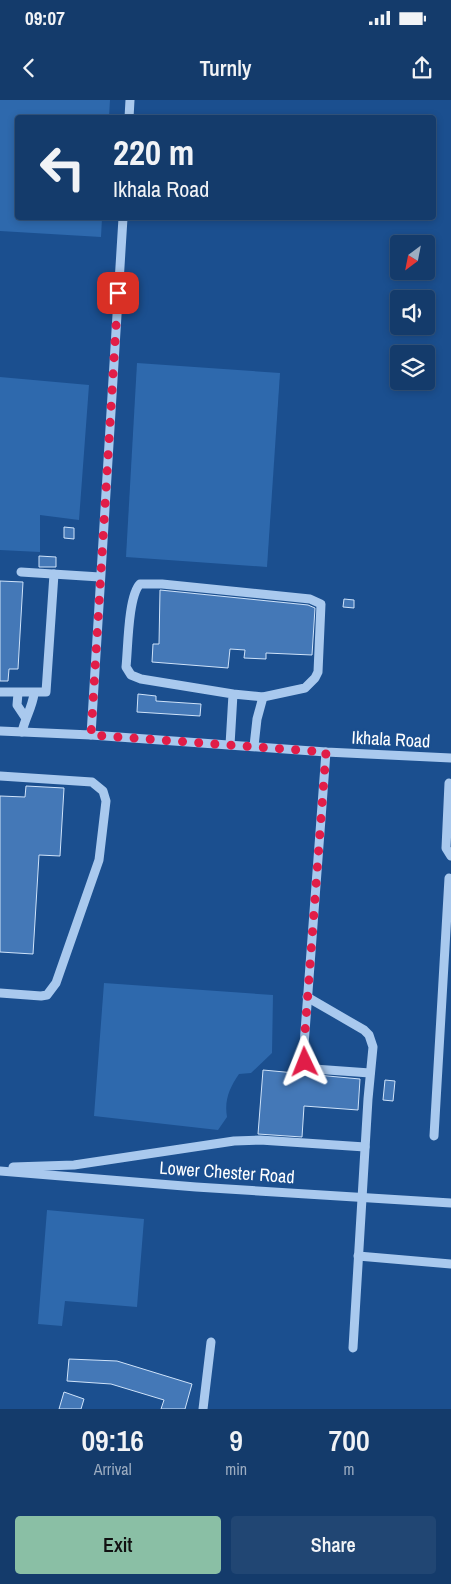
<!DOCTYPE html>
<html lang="en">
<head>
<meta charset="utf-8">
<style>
	body { margin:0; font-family:"Archivo Narrow",sans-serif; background:#214673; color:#f1f3f6; height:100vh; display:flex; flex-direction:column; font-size:19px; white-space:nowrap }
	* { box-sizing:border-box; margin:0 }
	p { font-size:16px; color:#9dadc1 }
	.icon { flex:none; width:28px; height:28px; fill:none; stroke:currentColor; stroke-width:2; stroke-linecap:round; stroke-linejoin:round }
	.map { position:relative; height:1309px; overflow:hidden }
	.panel { display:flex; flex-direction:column; background:#143b6b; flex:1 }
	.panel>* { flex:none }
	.guide { position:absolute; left:15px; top:15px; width:421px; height:105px; border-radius:5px; box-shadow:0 2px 8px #0003,0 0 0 1px #33557e; background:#143b6b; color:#f1f3f6; overflow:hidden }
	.needle { width:32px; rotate:212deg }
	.fabs { position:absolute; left:390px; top:135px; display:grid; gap:10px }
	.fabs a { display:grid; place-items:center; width:45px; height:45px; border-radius:5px; background:#143b6b; box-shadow:0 2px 8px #0003,0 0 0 1px #33557e; font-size:25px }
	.pin { position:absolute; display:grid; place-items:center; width:42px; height:42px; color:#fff; margin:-21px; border-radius:10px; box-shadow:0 2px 8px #0006 }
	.me { position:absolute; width:55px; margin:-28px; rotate:358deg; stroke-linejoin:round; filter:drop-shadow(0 0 4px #0008) }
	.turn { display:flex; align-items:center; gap:18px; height:105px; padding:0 15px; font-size:22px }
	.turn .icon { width:65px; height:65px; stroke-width:2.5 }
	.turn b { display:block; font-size:35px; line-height:42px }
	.eta { display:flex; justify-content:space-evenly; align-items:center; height:85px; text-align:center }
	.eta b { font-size:30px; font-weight:600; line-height:35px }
	.primary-button { display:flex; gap:10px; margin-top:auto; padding:10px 15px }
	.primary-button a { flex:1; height:58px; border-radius:5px; background:#8abfa5; color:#111; font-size:20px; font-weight:600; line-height:58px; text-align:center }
	.primary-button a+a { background:#214673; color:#f1f3f6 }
	.status { display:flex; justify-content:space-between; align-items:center; height:35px; padding:0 25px; background:#143b6b; direction:ltr }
	.status svg { height:14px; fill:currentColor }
	header { display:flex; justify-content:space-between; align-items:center; height:65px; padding:0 15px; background:#143b6b; font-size:22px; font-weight:600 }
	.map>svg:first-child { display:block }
</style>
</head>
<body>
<div class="status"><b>09:07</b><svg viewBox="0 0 49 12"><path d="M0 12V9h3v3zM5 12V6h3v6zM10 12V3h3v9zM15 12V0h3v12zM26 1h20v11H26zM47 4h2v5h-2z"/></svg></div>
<header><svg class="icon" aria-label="back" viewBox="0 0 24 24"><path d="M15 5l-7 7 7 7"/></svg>Turnly<svg class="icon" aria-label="share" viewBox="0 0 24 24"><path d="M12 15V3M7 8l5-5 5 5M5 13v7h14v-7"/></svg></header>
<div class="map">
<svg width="451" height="1309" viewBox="0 0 451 1309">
	<rect width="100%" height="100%" fill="#1b4f8f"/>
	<g fill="#2e69ad">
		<path d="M0,0h110l-1,17 -91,1v100h84l-1,19 -101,-6z"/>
		<path d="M137,263l143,10 -13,194 -141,-10z"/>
		<path d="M0,277l89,8 -10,135 -39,-5v37l-40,-2z"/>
		<path d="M104,883l169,12 -1,58 -21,20 -12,1c-9,13 -15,26 -12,43l-9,13 -124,-14z"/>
		<path d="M47,1110l97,9 -7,88 -72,-6 -3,25 -24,-2z"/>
	</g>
	<g fill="#4478b7" stroke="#cfe3fa">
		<path d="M64,427l10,1v11l-10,-1z"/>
		<path d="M39,456l17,1v10h-17z"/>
		<path d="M0,481l23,1 -5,87h-9l-1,12h-8z"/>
		<path d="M160,490l148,15 7,3 -3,47 -46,-2v6l-22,-1 1,-8 -15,-1 -2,19 -76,-6 1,-18h6z"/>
		<path d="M344,499l10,1v8l-11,-1z"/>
		<path d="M138,594l18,2v5l45,3 -1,12 -63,-4z"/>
		<path d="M26,686l38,2 -4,68 -21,-1 -6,99 -33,-2v-156l25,1z"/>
		<path d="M263,970l97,9 -2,31 -54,-4 -2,31 -44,-3z"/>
		<path d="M385,980l10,1 -2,20 -10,-1z"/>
		<path d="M69,1259l48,2 75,23 -7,25h-24l3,-9 -53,-16 -44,-3z"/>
		<path d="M64,1292l20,7 -3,10h-22z"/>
	</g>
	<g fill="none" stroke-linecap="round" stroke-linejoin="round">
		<g stroke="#a9c9ee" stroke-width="9">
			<path d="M129,18l1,-18"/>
			<path d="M21,472l79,5"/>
			<path d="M0,592h46l8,-118"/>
			<path d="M18,593l-1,12 8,12"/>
			<path d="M0,631l91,4 235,17 125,6"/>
			<path d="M22,632c3,-14 10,-24 12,-38"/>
			<path d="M91,635l32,-517"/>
			<path d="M230,645l3,-51 -92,-15 -10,-4 -5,-8c2,-18 2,-71 14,-83h22l148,15 11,5 -3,68 -3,6 -10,10 -42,9 -30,-3"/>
			<path d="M254,646l3,-27 6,-22"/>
			<path d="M326,652l-22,293 1,17 9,7 56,4"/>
			<path d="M0,676l92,6 11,9 3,10 -7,59 -43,123 -9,12 -6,1 -41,-3"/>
			<path d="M449,683l-3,65 5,8"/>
			<path d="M307,897l57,33 5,5 4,12 -5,52 -15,249"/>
			<path d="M434,1036l15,-258"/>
			<path d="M13,1067l61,-2 160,-24 26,-1 105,7"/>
			<path d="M0,1071l196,16 255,16"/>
			<path d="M358,1156l93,8"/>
			<path d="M203,1309l8,-67"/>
		</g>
	</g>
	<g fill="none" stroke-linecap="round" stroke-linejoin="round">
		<path stroke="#e11d48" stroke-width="9" stroke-dasharray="0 16.2" d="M118,193l-27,442 235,17 -22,293 1,17"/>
	</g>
	<g text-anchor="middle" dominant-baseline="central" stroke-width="4.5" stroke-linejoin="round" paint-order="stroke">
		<g font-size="18" fill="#fff" stroke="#1b4f8f">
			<text transform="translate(391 639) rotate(3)">Ikhala Road</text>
			<text transform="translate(227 1072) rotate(4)">Lower Chester Road</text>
		</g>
	</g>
</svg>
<div class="fabs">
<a><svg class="needle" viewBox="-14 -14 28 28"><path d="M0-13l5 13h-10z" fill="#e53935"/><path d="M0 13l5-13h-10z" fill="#9dadc1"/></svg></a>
<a><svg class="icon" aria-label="sound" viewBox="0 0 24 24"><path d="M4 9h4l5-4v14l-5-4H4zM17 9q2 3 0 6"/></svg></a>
<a><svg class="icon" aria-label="layers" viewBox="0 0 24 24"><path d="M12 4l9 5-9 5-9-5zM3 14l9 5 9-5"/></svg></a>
</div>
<div class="pin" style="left:118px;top:193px;background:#d93025"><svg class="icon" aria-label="arrive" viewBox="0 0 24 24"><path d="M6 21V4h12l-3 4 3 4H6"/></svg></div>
<svg class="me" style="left:305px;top:962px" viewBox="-20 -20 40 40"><path d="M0-17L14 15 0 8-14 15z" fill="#e11d48" stroke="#fff" stroke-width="4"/></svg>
<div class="guide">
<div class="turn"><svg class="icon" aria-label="left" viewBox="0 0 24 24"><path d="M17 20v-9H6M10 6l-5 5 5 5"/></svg><div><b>220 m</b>Ikhala Road</div></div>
</div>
</div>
<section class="panel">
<div class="eta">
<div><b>09:16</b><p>Arrival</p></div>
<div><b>9</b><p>min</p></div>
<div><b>700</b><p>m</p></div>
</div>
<div class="primary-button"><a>Exit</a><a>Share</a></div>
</section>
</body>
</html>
